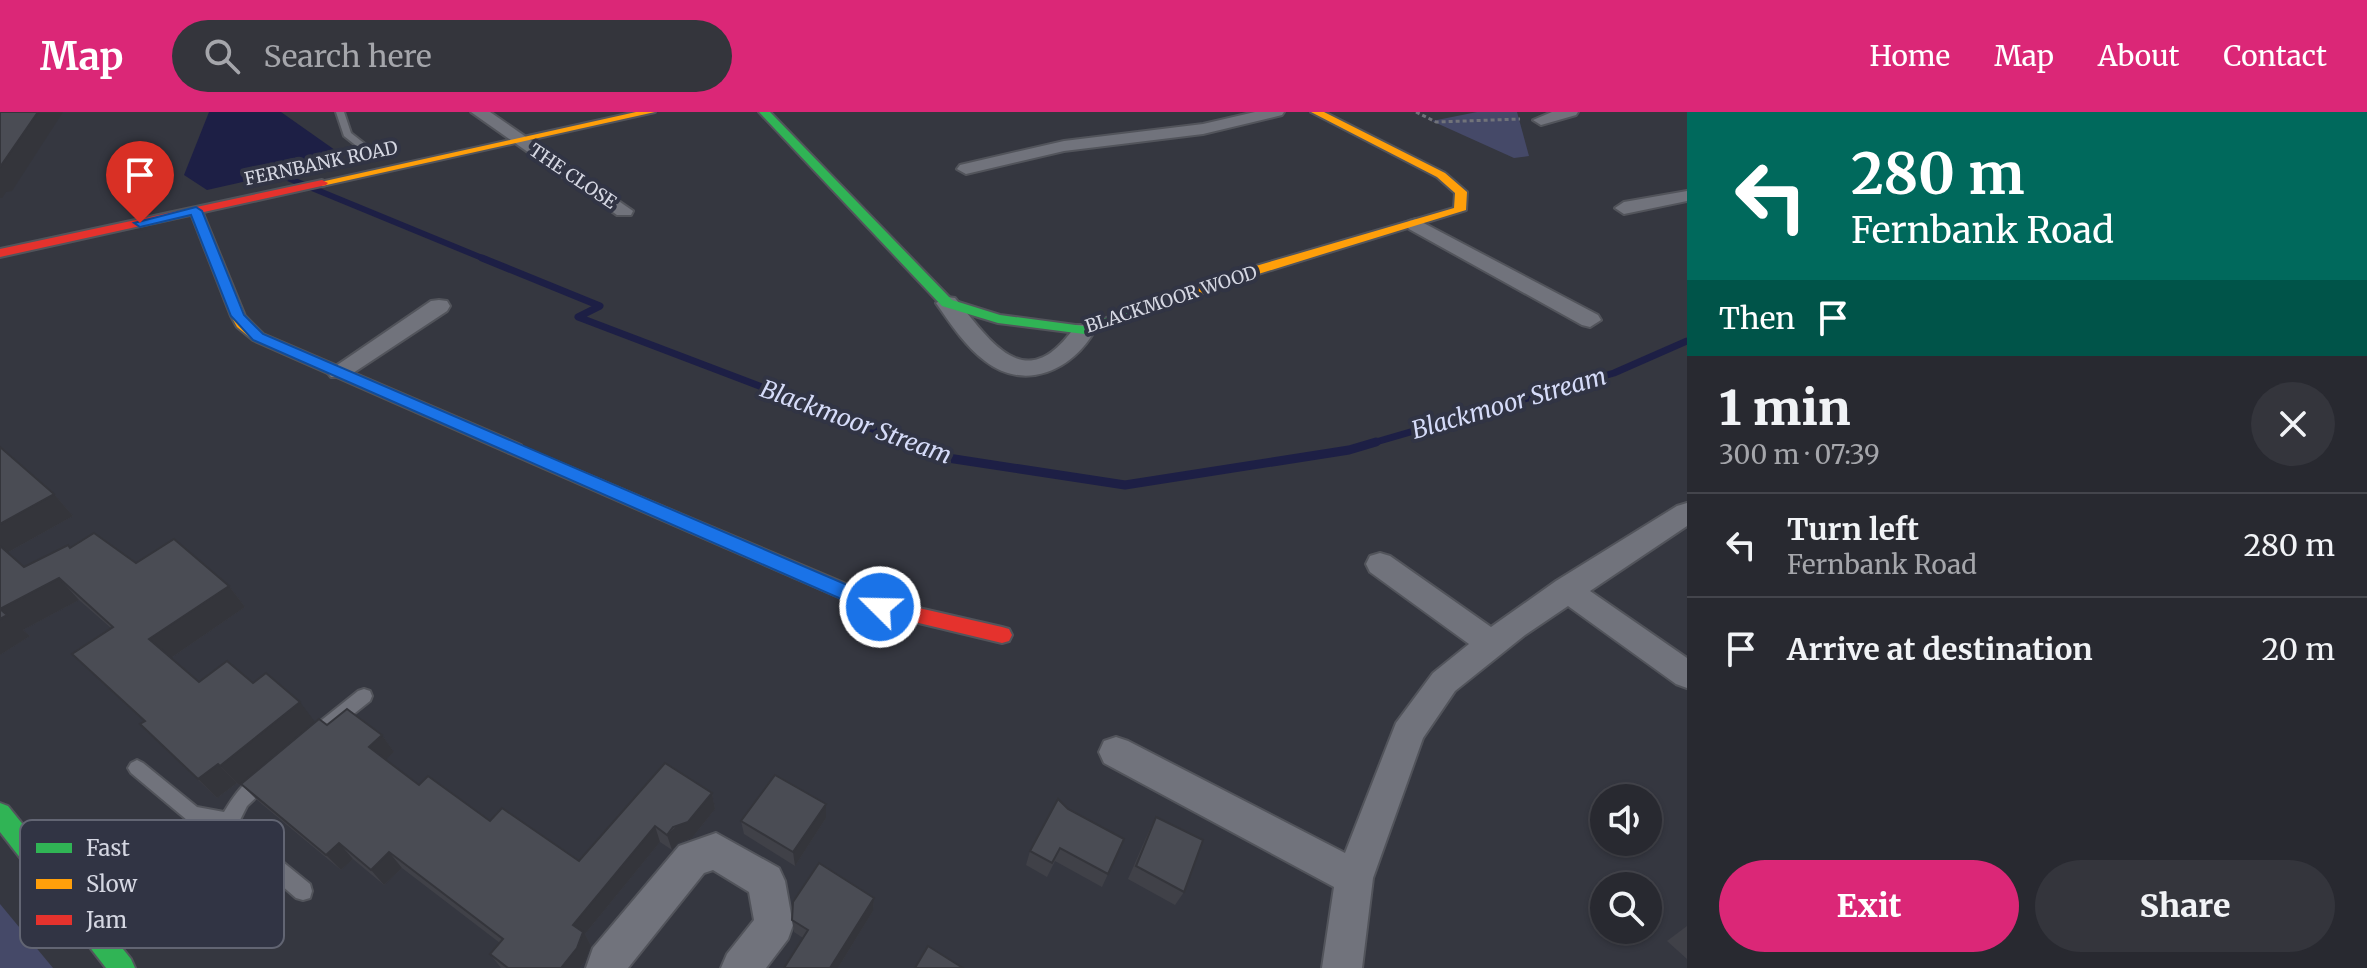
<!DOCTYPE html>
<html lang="en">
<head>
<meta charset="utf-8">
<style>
	body { margin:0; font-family:Merriweather,serif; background:#34353c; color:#f1f3f6; height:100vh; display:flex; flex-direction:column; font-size:30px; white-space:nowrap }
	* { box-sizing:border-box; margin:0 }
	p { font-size:26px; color:#a5a6ab }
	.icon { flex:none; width:44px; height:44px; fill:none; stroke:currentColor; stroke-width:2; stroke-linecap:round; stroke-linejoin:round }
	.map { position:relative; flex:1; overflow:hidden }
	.side { display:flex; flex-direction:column; background:#282930; width:680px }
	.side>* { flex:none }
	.guide { background:#00695c; color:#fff; overflow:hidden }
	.tools { position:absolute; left:1590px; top:672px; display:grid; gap:16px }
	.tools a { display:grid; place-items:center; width:72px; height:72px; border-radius:50%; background:#282930; box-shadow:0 2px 6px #0004,0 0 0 2px #44454c; font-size:40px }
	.pin { position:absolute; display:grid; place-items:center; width:68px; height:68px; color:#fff; margin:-82px -34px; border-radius:50% 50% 50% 0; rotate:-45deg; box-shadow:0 0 8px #0007 }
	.pin .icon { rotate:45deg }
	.me { position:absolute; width:88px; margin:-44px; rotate:293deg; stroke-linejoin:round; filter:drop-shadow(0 0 6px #0008) }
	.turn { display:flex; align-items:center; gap:28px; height:168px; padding:0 32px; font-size:36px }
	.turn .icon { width:104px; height:104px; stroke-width:2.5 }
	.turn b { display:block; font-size:56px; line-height:68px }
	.then { display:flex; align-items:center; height:76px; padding:0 32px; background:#0003; gap:16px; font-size:30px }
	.round { display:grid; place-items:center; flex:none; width:84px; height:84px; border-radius:42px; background:#34353c }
	.overview { display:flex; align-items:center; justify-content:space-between; height:136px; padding:0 32px }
	h1 { font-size:48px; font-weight:800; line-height:60px }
	.cta { display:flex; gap:16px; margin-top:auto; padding:16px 32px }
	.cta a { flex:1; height:92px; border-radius:48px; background:#db2777; color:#fff; font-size:32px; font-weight:800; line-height:92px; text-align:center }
	.cta a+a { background:#34353c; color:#f1f3f6 }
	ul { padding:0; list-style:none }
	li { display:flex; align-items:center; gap:24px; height:104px; padding:0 32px; border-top:2px solid #44454c }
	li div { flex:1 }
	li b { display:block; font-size:30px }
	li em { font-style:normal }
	header { display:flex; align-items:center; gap:48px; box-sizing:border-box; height:112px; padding:0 40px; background:#db2777; color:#fff }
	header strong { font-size:38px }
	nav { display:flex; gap:44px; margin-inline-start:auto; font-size:28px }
	.search { width:560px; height:72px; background:#34353c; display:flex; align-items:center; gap:20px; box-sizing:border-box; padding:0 28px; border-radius:44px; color:#a5a6ab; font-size:30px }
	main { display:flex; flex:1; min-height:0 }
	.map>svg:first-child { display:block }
</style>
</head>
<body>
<header>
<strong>Map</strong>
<div class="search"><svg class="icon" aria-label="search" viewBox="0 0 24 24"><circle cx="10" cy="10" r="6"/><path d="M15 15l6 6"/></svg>Search here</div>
<nav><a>Home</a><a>Map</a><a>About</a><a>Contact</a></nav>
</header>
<main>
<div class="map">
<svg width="1687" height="856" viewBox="0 0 1687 856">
	<rect width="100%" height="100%" fill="#353740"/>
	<g fill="#454968">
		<path d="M1477,0h40l12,44 -15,2 -82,-37z"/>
		<path d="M0,792l53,64h-53z"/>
	</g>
	<path fill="#1d1f45" d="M209,0h72l61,43 -64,19 -71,16 -23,-15z"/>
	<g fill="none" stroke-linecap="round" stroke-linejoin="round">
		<path stroke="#1d1f45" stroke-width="6" d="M278,62l209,86"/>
		<g stroke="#1d1f45" stroke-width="7">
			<path d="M482,146l118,48 -22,11 334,127"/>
			<path d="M1369,332l245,-71 73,-32"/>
		</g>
		<path stroke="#1d1f45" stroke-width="9" d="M906,330l42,16 177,27 224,-35 27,-8"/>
		<g stroke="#52545b" stroke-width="4">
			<g id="lane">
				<path d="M336,0h8l7,21 28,22v4h-6l-29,-23z"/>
				<path d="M364,577l6,2 2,5 -2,5 -50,40 -6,2 -6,-2 -2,-5 2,-5 50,-40z"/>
				<path d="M137,648l6,3 54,44 27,5c9,-15 21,-33 38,-40l6,2 3,6 -3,6 -21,20 -11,22 10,4 64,52 2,7 -2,7 -7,2 -7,-2 -62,-54 -8,-3 -9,17 -100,83 -7,3 -7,-3 -3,-7 3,-7 100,-81 12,-19 -28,-7 -56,-47 -3,-5 3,-5z"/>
			</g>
		</g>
		<g stroke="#52545b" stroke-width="4">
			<g id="street">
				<path d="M471,0h19l143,99 -2,4h-14z"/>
				<path d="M1255,0h29l-2,3 -79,19 -139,17 -98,23 -9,-5 3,-4 104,-24 139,-17z"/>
				<path d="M1552,0h26l-2,3 -35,10 -8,-5z"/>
				<path d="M1687,79v10l-63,13 -9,-6 9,-6z"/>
				<path d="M1416,107l182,96 3,5 -11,7 -8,-2 -173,-96 -3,-4 3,-4z"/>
				<path d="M947,185l8,1c38,47 72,99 121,27h16l3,5c-22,40 -70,62 -110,31 -20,-15 -35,-38 -49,-58z"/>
				<path d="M439,188l8,1 3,5 -3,5 -100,66h-16l-4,-5 104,-71z"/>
				<path d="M1687,391v23l-97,65 97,67v30l-11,-4 -108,-78 -43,29 -70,56 -32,47 -50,140 -11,90h-40l12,-81 -230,-124 -5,-11 5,-11 12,-4 12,4 217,112 51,-130 37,-50 36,-29 -99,-72 -4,-8 4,-8 10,-3 10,3 101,71 65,-46 121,-75z"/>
				<path d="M716,721l63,35 6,13 8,44 -5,14 -22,29h-45l6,-14 27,-34 -5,-28 -36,-22 -9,3 -76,95h-42l7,-20 86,-102z"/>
			</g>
		</g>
		<g stroke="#52545b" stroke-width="4">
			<g id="fast">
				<path d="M759,0h11l182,188 48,15 83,11 62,-21 7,4 -68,25 -86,-11 -56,-17z"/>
				<path d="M0,691l8,3 123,153 4,9h-29l-106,-136z"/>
			</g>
		</g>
		<g stroke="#52545b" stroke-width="4">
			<g id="slow">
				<path d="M636,0h19l-333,74 -6,-3z"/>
				<path d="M1311,0h13l121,61 22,19 -1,18 -224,69 -92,33h-10v-6l92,-33 222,-65 1,-15 -18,-16z"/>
				<path d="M192,96l10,3 43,105 18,18 258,111 2,4 -2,4h-12l-256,-113 -16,-13 -6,-11 -41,-105z"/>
			</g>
		</g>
		<g stroke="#52545b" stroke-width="4">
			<g id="jam">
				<path d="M322,68l6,3 -2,2 -326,72v-8z"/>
				<path d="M515,332l369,156 118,27 7,2 3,6 -3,6 -7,2 -129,-31 -364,-159 -2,-4 2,-4z"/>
			</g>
		</g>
		<path stroke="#71737a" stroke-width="3" stroke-dasharray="4 3" stroke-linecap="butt" d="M1416,0l20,10 84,-3"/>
		<use href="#lane" fill="#71737c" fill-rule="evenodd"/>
		<use href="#street" fill="#71737c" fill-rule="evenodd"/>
		<use href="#fast" fill="#30b455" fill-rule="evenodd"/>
		<use href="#slow" fill="#ff9f0a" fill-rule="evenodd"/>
		<use href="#jam" fill="#e5322d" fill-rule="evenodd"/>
	</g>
	<g fill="#404148">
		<path d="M0,335l54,47 19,22 -66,37 17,14 46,-19 159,38 16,21 -74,51 28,24 54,1 62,39 12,3 55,10 12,17 -9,8 34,25 71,36 89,40 133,-68 3,16 -23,29 -14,5 -6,7 -12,-8 -75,92 6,12 -6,15 -5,7h-79l-11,-14 10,-11 -98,-75 -18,17 -31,-26 -12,11 -84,-70 -16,-16 -2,1 -2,-2 -20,15 -77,-74 4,-3 -72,-67 39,-26 -32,-28 -56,30 7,6 -30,19z"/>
		<path d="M1058,687l50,75 -6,13 -47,-26 -8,16 -21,-12 4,-14z"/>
		<path d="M826,692v14l-31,48 -51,-32 -3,-13z"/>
		<path d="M1156,705l28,75 -9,13 -47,-26 21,-48z"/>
		<path d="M874,786l-1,13 -35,57h-54l19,-30 -9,-6 -2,-12z"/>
		<path d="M1687,814v33l-20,-18z"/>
	</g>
	<g fill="#34353b">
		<path d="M38,0h25l-51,79 -6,1 -4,6h-2v-31z"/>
		<path d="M54,382l19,22 -68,38 -5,-5v-25z"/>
		<path d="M59,466l20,22 -56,30 7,6 -30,19v-46z"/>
		<path d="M229,474l16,21 -77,53 -19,-21z"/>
		<path d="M300,590l15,20 -76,63 -19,-19z"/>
		<path d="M382,623l12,17 -13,12 -12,-17z"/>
		<path d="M218,652l19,19 -20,15 -19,-19z"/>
		<path d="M712,681l3,16 -23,29 -14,5 -6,7 -5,-15z"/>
		<path d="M826,692v14l-31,48 -2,-14z"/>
		<path d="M655,714l5,16 -75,92 6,12 -6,15 -5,7h-19l12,-43z"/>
		<path d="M339,731l14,16 -12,11 -15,-15z"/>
		<path d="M389,740l13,16 -18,17 -13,-15z"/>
		<path d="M874,786l-1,13 -35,57h-8z"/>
	</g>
	<g fill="#4a4c54" stroke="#34353b" stroke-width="2">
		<path d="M0,0h38l-38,55z"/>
		<path d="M0,335l54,47 -54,30z"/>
		<path d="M94,421l42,30 38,-24 55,47 -80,53 50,43 28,-21 26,22 13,-10 34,29 -80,64 -2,-2 -20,15 -58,-55 5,-3 -73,-67 41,-27 -54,-49 -59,31 7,6 -7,4v-73l24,21 44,-22 2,3z"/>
		<path d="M347,597l35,26 -13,12 50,38 9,-9 62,45 12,-13 77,53 86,-98 47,30 -24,29 -15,5 -6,8 -12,-9 -82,99 10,7 -6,16 -16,20h-53l-18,-14 13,-15 -114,-87 -18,18 -32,-27 -13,12 -85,-71 78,-65 8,6z"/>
		<path d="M775,663l51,29 -33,48 -52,-31z"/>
		<path d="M1058,687l10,10 56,30 -16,35 -48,-26 -8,15 -22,-12z"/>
		<path d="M1156,705l47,23 -19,52 -48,-26z"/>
		<path d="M819,751l55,35 -44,70h-46l24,-38 -16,-10 1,-18z"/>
		<path d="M928,834l35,22h-48z"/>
	</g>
	<path fill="#1a73e8" stroke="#114b97" stroke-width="2" d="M196,95l6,4 42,104 19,19 624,268 3,5 -3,6h-14l-620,-273 -22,-24 -40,-101 -51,12 -6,-4z"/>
	<g text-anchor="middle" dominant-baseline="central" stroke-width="8" stroke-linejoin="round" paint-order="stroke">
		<g font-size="18" fill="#d5d7e2" stroke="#313444">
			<text transform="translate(321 51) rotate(-12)">FERNBANK ROAD</text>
			<text transform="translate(573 64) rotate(34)">THE CLOSE</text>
			<text transform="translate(1171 187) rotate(-18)">BLACKMOOR WOOD</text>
		</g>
		<g font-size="24" font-style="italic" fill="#d5dbf8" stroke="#313444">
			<text transform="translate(1509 291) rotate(-16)">Blackmoor Stream</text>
			<text transform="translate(856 310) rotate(20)">Blackmoor Stream</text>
		</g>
	</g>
	<rect x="20" y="708" width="264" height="128" rx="12" fill="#313444" stroke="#626573" stroke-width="2"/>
	<rect x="36" y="731" width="36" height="10" fill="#30b455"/>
	<rect x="36" y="767" width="36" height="10" fill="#ff9f0a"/>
	<rect x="36" y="803" width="36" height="10" fill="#e5322d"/>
	<g font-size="22" fill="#d5d7e2">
		<text x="86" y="744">Fast</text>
		<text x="86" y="780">Slow</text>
		<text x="86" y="816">Jam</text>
	</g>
</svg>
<div class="tools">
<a><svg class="icon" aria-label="sound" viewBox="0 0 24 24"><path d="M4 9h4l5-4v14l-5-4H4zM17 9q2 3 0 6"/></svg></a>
<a><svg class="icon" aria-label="search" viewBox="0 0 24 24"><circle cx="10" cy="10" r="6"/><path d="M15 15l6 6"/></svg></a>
</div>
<div class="pin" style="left:140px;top:111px;background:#d93025"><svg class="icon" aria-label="arrive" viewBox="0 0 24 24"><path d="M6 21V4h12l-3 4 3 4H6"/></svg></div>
<svg class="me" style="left:880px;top:495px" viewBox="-20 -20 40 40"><circle r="17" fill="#1a73e8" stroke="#fff" stroke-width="3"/><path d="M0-11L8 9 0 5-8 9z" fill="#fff"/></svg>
</div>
<section class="side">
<div class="guide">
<div class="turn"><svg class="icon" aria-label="left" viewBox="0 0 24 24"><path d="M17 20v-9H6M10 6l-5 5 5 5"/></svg><div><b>280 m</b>Fernbank Road</div></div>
<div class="then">Then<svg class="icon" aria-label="arrive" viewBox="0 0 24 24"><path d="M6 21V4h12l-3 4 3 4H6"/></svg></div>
</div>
<div class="overview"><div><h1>1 min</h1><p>300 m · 07:39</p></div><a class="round"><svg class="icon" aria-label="close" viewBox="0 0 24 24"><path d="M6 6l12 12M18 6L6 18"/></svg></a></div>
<ul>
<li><svg class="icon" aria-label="left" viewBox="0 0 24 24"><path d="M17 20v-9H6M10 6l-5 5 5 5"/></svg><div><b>Turn left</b><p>Fernbank Road</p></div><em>280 m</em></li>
<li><svg class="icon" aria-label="arrive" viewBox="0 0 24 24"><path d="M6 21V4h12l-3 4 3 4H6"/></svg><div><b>Arrive at destination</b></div><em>20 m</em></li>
</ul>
<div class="cta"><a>Exit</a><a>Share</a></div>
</section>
</main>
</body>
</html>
